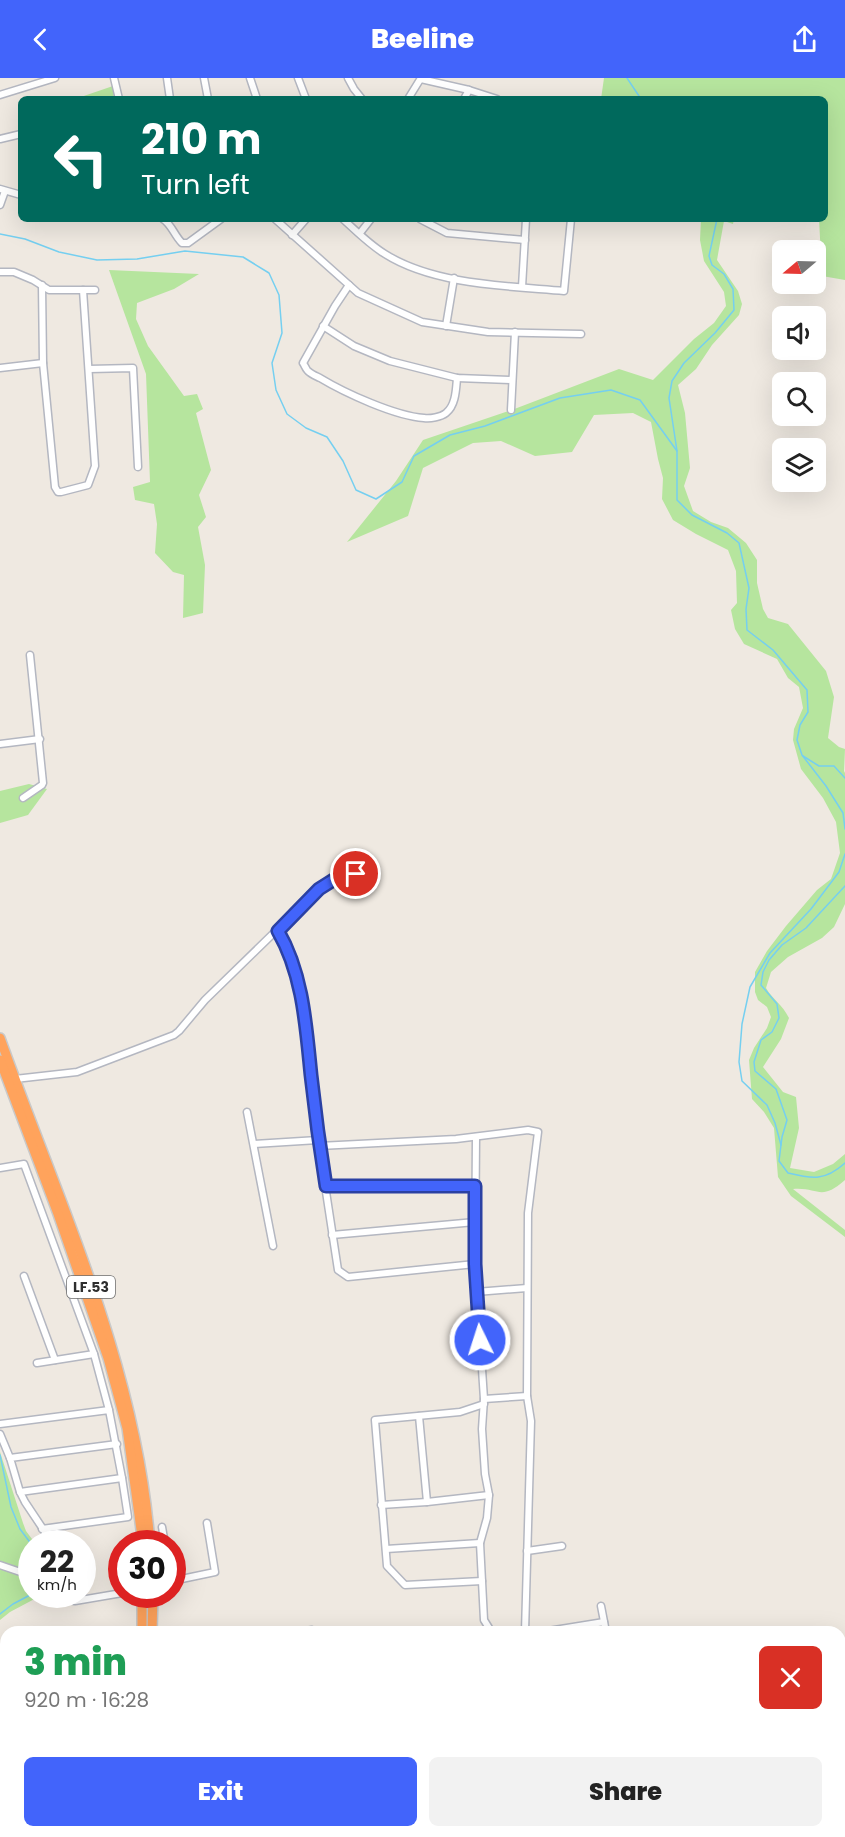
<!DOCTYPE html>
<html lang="en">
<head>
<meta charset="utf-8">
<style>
	body { margin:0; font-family:Poppins,sans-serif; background:#f2f2f2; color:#222; height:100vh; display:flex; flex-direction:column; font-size:22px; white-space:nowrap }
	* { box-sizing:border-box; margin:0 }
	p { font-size:20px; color:#767676 }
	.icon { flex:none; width:33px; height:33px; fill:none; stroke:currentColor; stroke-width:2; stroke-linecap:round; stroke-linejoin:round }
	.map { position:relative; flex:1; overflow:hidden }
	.side { position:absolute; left:0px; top:1548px; width:846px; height:212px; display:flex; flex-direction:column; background:#fff; border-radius:18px 18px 0 0; box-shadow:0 6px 24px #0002 }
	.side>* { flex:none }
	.hud { position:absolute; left:18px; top:18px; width:810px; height:126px; border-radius:9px; box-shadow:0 6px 24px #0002; background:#00695c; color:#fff; overflow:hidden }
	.needle { width:39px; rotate:251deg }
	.tools { position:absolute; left:772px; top:162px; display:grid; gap:12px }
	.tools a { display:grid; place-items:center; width:54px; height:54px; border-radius:9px; background:#fff; box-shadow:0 6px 24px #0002; font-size:30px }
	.speed { position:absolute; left:18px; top:1452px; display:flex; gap:12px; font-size:30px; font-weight:700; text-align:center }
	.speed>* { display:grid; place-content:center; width:78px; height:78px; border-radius:50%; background:#fff; box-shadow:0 6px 24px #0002; line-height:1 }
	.speed small { font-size:15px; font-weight:400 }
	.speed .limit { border:9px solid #d22; background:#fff; color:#111 }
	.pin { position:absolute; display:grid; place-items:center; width:51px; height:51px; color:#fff; margin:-26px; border:3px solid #fff; border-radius:50%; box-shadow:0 2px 6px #0007 }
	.me { position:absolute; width:66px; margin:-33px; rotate:356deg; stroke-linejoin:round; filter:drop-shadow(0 0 4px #0008) }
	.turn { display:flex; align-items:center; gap:21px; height:126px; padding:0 24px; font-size:27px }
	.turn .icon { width:78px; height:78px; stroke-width:2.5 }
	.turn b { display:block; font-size:42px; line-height:51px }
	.round { display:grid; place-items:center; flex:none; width:63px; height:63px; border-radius:9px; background:#f2f2f2 }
	.summary { display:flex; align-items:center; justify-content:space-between; height:102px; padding:0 24px }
	h1 { font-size:36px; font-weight:800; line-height:45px; color:#1e9e55 }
	.primary-button { display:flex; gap:12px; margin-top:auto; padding:12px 24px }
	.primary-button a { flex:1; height:69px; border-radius:9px; background:#4264fb; color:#fff; font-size:24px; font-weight:800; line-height:69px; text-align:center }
	.primary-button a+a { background:#f2f2f2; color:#222 }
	header { display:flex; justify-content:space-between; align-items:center; height:78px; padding:0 24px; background:#4264fb; color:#fff; font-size:27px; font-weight:800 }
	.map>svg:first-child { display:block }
</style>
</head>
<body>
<header><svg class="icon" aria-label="back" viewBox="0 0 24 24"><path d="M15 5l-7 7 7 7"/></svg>Beeline<svg class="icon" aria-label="share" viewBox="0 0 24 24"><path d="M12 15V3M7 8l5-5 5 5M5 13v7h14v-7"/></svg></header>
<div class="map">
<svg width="845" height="1759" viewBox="0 0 845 1759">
	<rect width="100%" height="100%" fill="#efe9e1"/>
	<g fill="#b6e59e">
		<path d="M604,0h241v202l-23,-4 -3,-57h6v-120h-224z"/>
		<path d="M113,8l1,13h-39z"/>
		<path d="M701,141h33l-1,5 -9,-3 -7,39 21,31 4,13 -3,11 -27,30 -16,24 -18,16 7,28 5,55 -6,18 9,25 18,11 17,6 18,15 11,17v23l6,26 5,9 20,6 38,47 8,26 -6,41 11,9 6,2 -1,22 1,2v131l-11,23 -12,11 -34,19 -17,15 -5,16c7,12 16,16 23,30l-8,21 -18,28 20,25 13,5 3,31 -9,40 24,4 19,-8 12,-10v26c-25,22 -26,7 -52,9l52,41v7l-54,-41 -13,-19 -4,-49 -10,-16 -12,-13 -3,-39 5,-12 13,-20 4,-11 -4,-10 -9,-7 -3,-8v-20l12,-21 19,-25 31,-36 14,-11 9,-26 -4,-31 -13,-24 -22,-29 -8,-29 1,-11 9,-21 -4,-21 -11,-9 -11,-19 -33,-15 -9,-15 -4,-19 6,-7 -1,-32 -8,-21 -32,-16 -23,-14 -11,-21 1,-21 -5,-19 -7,-37 -18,-9 -39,2 -22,37 -37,4 -34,-15 -28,2 -50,25 -15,48 -61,26 49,-61 27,-41 94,-32 102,-39 34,11 41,-41 20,-16 12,-17 -2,-14 -20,-31 -4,-21z"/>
		<path d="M109,192l90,4 -25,15 -37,14 -1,16 12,27 36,50 13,-2 6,15 -7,4 15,57 -12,25 7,22 -8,10 7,38 -2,48 -20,5 1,-43 -11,-3 -18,-19 2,-29 -3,-20 -19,-4 -2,-13 17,-5 -4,-108z"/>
		<path d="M29,706l18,5 -19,26 -28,8v-32z"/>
		<path d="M0,1374l23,71 3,8 9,12 -3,1 -1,5 -7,19 7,9 1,17 10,1 -32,17 -10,8z"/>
		<rect x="48" y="1754" width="63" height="5"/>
	</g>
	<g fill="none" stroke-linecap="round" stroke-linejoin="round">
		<g stroke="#75cff0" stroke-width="1.5">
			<path d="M627,0l14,21"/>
			<path d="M717,141l-8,37 3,9 12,9 9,15 1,21 -19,23 -31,30 -12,18 -3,17 8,53v49l15,15 35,18 12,10 10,45 -3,21 1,21 26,20 34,40 1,22 -8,13 -3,15 5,15 24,31 17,27 2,16"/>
			<path d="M0,156l25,5 34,13 38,8 40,-1 48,-8 58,6 26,16 10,22 3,38 -10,30 4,27 11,24 19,14 21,9 16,24 13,29 20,9 26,-17 12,-26 36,-21 35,-9 75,-28 51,-8 29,10 37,51"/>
			<path d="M803,678l16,10h15l11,12"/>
			<path d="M845,808l-39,42 -24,17 -13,15 -6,12 -2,13 16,19 2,14 -7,14 -11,8 -7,22 1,9 21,18 11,31 -5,17 -3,24 9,12c25,6 37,8 57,-10"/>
			<path d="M781,1067l-6,-22 -8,-18 -25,-24 -3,-19 3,-38 8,-37 20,-34 41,-44 28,-37 6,-18"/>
			<path d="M0,1377l11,52 9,22 12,16"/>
			<path d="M0,1536l13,-10 19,-10"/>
		</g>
		<g stroke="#b4b7c1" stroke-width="9">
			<g id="minor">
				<path d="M114,0l5,21"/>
				<path d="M167,0l3,21"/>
				<path d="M204,0l4,21"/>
				<path d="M250,0l7,21"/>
				<path d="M298,0l8,21"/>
				<path d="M348,0l6,11 8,10"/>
				<path d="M421,1l48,11 28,9"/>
				<path d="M0,17l55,-17"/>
				<path d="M408,21l13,-21"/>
				<path d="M464,21l5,-9"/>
				<path d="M0,61l21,-5"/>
				<path d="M0,111l21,6"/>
				<path d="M0,127l5,-14"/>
				<path d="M163,141c9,6 11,16 19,24h6l33,-24"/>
				<path d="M275,141l83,74 64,29 66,10 93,2"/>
				<path d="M343,141c13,12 27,26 42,35 49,31 123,32 179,37l7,-72"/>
				<path d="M420,141l27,14 78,7"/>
				<path d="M360,155l11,-14"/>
				<path d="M292,157l14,-16"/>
				<path d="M0,194h14l19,8 16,10h46"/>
				<path d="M42,207l1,78 12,124 3,5h3l27,-7 7,-19 -12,-176"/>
				<path d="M349,207l-14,21 -32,57c1,1 4,8 5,8 3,3 8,5 12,7 25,15 75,38 104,40 6,1 17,-1 22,-5 10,-8 10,-24 11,-35"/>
				<path d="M522,209l4,-68"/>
				<path d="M323,248l31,20 36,15 67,17 55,2"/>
				<path d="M446,248l8,-48"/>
				<path d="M0,290l43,-5"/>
				<path d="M89,291l44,-1 5,99"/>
				<path d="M511,332l4,-78"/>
				<path d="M0,666l40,-5"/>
				<path d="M23,720l19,-13 1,-2 -13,-128"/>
				<path d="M278,853l7,13 18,57 16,145 19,124 10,7 127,-13"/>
				<path d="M15,1001l62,-7 97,-37 5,-4 26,-31 114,-111 18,-12 19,-3"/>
				<path d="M247,1034l26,134"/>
				<path d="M476,1059l-1,127 9,135 -2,30 3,45 4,21 -2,23 -7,25 4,77 5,8v4"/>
				<path d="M254,1066l64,-4"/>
				<path d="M319,1068l137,-7 72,-9 10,2 -10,81 -1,183 4,25 -6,211"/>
				<path d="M0,1090l24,-4 70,190 15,56"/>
				<path d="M326,1108h149"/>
				<path d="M332,1157l143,-13"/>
				<path d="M24,1198l31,84"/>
				<path d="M476,1214l51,-4"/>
				<path d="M37,1285l57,-9"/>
				<path d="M484,1321l43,-3"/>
				<path d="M419,1338l8,86"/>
				<path d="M0,1346l109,-14 13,68 -102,14"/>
				<path d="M0,1356l10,24"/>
				<path d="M381,1427l46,-3 62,-7"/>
				<path d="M162,1449l3,17"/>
				<path d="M42,1451l86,-12 -6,-39"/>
				<path d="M53,1466l-28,-42 -5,-10 -10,-34 107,-14"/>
				<path d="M386,1471l94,-6"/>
				<path d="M527,1473l35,-5"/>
				<path d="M0,1487l32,11"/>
				<path d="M172,1489l5,13"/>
				<path d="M172,1503l43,-9 -8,-49"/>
				<path d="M482,1503l-77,4 -18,-19 -12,-146 85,-8 24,-8"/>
				<path d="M62,1516l5,6 8,1 47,-8"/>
				<path d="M601,1528l5,26"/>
				<path d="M299,1554l13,-2 1,2"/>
				<path d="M542,1554l62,-10"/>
				<path d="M0,1705l1,-27"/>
				<path d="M0,1716h6"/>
				<path d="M648,1754l1,5"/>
				<path d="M0,1759h7"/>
				<path d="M45,1759l1,-5"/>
				<path d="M333,1759v-5"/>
				<path d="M382,1759l1,-5"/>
				<path d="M429,1759l1,-5"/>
				<path d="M472,1759l1,-5"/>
				<path d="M513,1759l1,-5"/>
				<path d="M562,1759l1,-5"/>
			</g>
		</g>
		<g stroke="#c9c9c9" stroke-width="12">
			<g id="highway">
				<path d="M0,960c59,165 137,329 150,506"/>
				<path d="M0,982l58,154 50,144 19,70 16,116"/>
				<path d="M137,1516l5,5v33"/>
				<path d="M152,1554l1,-38"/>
				<path d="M121,1759l1,-5"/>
				<path d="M128,1759l1,-5"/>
			</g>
		</g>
		<use href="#minor" stroke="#fff" stroke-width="6"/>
		<use href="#highway" stroke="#ffa35c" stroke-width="9"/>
	</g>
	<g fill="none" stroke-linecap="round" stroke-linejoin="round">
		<g stroke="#2b41a3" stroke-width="15">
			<path id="route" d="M356,796l-18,3 -19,12 -41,42c25,43 28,95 33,144 4,37 9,74 15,111h149v78l5,76"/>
		</g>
		<use href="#route" stroke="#4264fb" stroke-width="10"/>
	</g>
	<g text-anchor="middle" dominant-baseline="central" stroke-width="4.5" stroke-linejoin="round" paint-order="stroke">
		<rect fill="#fff" stroke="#6d6d6d" stroke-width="1.5" x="67" y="1198" width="48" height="22" rx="4.5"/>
		<g font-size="14" font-weight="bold" fill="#2e2e2e">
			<text x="91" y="1209">LF.53</text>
		</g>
	</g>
</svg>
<div class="tools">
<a><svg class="needle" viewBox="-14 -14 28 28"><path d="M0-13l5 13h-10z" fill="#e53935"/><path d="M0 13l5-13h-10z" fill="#767676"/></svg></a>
<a><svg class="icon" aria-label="sound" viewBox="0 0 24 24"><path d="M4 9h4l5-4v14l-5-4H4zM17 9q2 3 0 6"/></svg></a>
<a><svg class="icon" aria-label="search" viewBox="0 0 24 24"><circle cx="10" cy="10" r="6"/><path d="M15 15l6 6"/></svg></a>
<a><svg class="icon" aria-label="layers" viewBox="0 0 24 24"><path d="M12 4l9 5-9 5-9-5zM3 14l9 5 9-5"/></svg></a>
</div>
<div class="speed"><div>22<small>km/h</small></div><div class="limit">30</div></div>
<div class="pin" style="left:356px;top:796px;background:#d93025"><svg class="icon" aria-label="arrive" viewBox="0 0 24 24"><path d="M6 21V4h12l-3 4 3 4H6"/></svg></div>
<svg class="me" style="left:480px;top:1262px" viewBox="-20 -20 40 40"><circle r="17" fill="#4264fb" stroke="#fff" stroke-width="3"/><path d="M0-11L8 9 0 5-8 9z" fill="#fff"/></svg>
<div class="hud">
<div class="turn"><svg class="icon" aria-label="left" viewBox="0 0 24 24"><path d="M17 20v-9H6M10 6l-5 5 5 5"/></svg><div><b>210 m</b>Turn left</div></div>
</div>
<section class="side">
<div class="summary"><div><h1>3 min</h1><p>920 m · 16:28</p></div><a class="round" style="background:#d93025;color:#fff"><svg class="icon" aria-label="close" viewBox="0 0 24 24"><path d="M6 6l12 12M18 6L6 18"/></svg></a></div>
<div class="primary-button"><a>Exit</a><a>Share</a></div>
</section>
</div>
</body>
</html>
